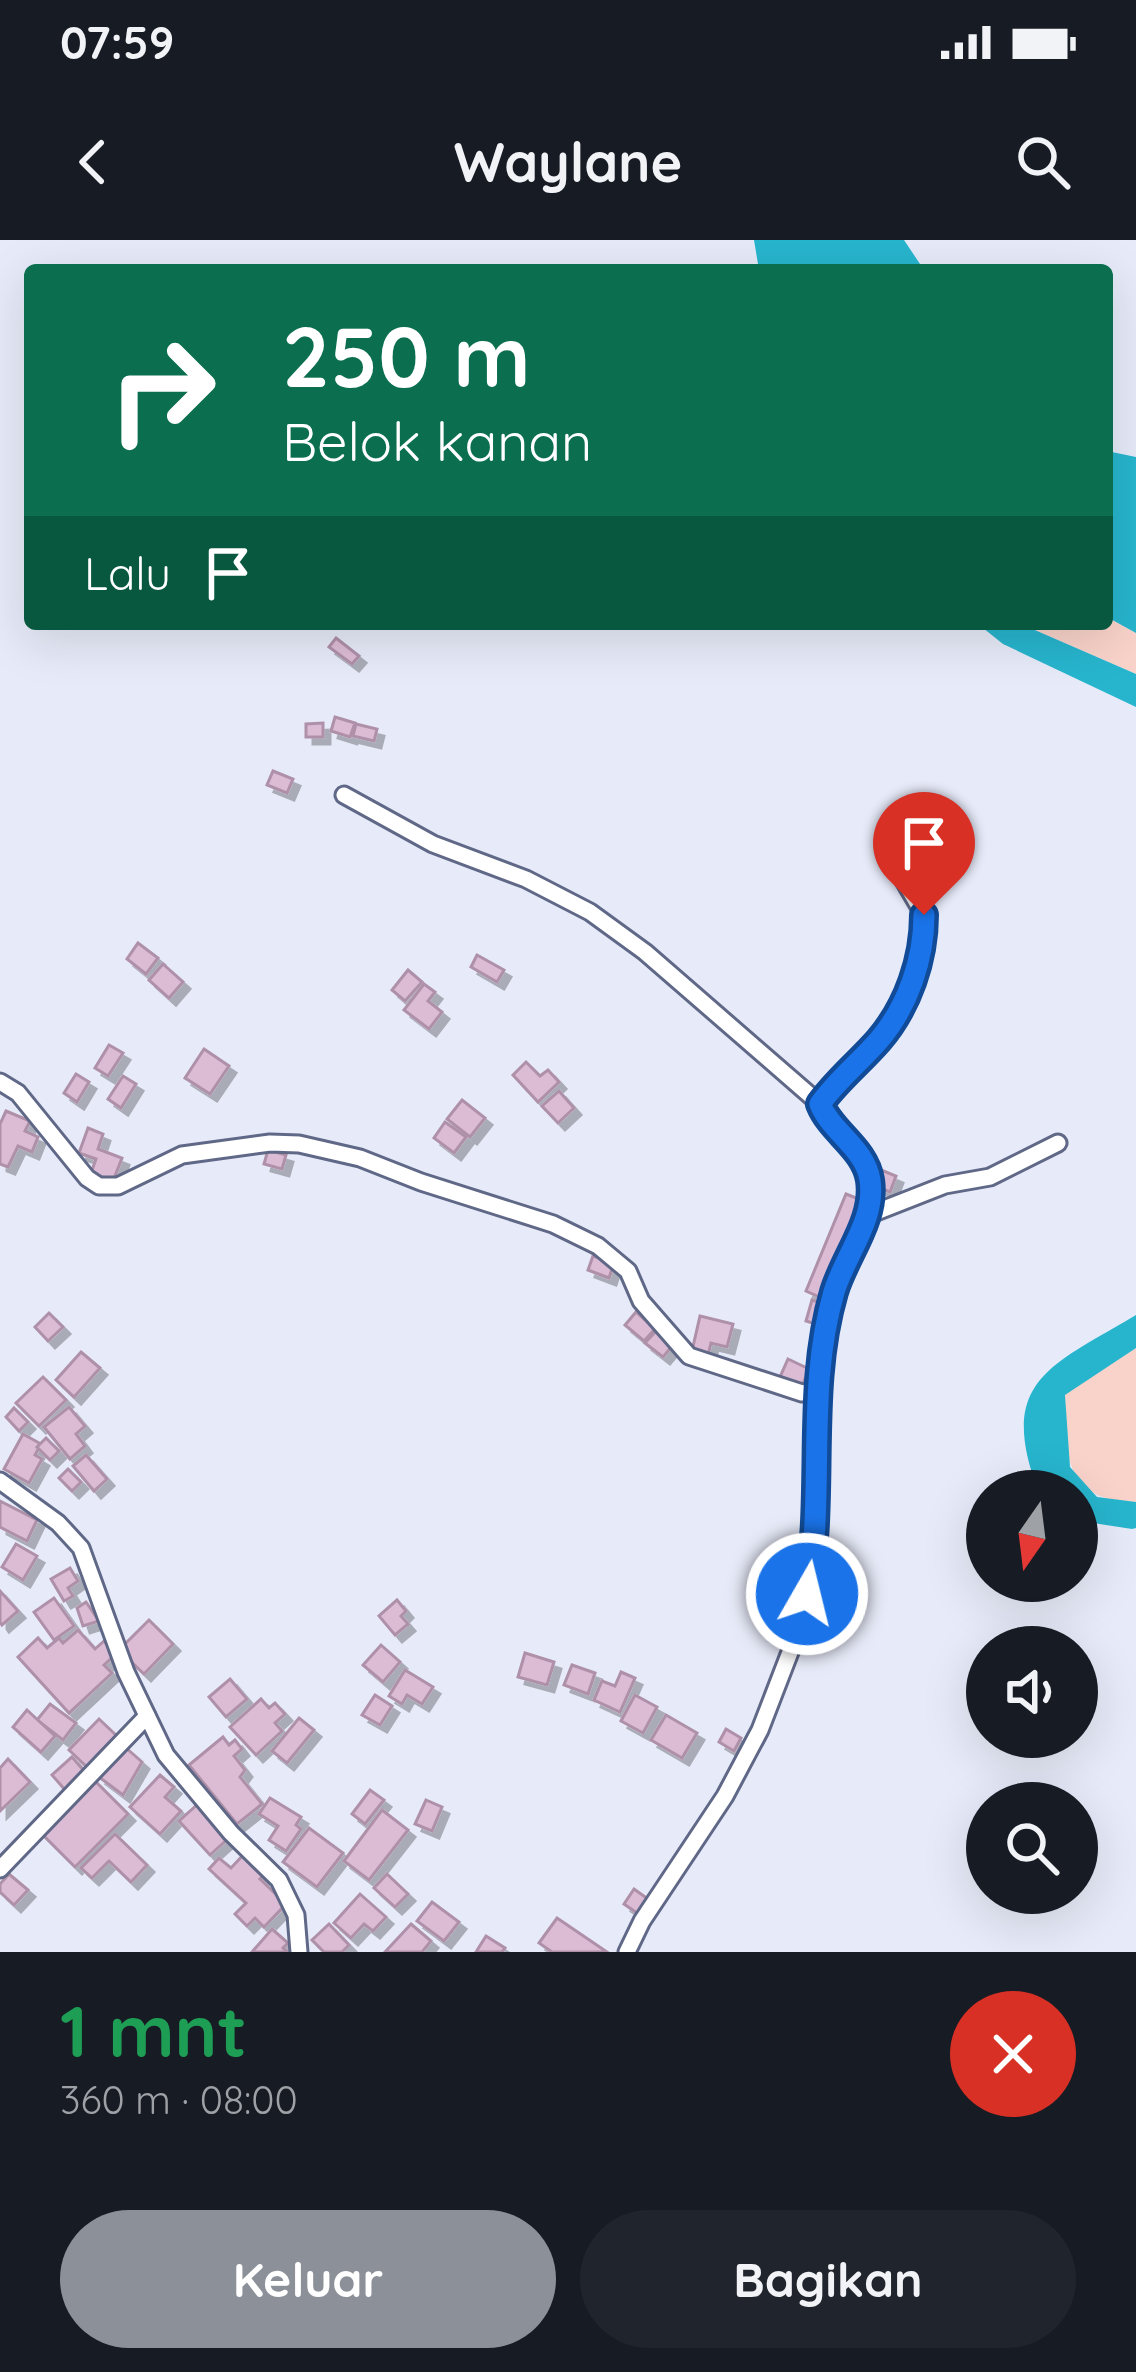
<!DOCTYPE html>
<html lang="id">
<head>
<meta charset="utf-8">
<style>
	body { margin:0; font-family:Quicksand,sans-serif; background:#20242c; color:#f1f3f6; height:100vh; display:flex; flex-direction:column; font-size:45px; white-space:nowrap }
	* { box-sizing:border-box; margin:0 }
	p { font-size:39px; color:#9ea1a6 }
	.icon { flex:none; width:66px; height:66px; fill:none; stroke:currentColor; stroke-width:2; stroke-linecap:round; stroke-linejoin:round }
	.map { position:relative; height:1712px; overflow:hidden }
	.side { display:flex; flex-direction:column; background:#171b24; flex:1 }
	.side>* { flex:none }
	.guide { position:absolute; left:24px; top:24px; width:1089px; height:366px; border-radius:12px; box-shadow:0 12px 48px #0002; background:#0b6e4f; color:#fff; overflow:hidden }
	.needle { width:78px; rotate:194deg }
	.tools { position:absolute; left:966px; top:1230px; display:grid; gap:24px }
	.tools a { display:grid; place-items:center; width:132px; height:132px; border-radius:50%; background:#171b24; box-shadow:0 12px 48px #0002; font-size:60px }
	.pin { position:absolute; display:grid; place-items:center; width:102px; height:102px; color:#fff; margin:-123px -51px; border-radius:50% 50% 50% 0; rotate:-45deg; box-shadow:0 0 12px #0007 }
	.pin .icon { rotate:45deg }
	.me { position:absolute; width:132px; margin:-66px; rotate:8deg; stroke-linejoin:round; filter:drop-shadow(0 0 9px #0008) }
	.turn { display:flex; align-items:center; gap:42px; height:252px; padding:0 60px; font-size:54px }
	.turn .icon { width:156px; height:156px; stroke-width:2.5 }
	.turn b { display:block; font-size:84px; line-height:102px }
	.then { display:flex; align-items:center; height:114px; padding:0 60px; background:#0003; gap:24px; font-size:45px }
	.round { display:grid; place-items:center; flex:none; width:126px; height:126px; border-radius:63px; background:#20242c }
	.summary { display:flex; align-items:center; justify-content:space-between; height:204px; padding:0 60px }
	h1 { font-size:72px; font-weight:700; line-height:90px; color:#1e9e55 }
	.action { display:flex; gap:24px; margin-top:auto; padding:24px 60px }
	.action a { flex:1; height:138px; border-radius:72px; background:#8c9099; color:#fff; font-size:48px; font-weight:700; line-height:138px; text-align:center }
	.action a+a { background:#20242c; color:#f1f3f6 }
	.status { display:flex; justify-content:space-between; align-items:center; height:84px; padding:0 60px; background:#171b24; direction:ltr }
	.status svg { height:33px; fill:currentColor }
	header { display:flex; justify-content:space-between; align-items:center; height:156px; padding:0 60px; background:#171b24; font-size:54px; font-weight:700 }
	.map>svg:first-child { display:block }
</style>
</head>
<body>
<div class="status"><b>07:59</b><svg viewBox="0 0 49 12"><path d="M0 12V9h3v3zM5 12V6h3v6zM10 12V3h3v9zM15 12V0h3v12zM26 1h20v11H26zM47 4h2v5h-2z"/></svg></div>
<header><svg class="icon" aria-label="back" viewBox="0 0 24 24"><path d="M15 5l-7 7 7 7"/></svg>Waylane<svg class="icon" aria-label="search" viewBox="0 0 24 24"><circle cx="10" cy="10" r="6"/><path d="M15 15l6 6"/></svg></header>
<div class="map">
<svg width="1136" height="1712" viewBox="0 0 1136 1712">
	<defs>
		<filter id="shadow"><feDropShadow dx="7" dy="7" stdDeviation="0" flood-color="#0004"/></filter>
	</defs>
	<rect width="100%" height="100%" fill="#e7ebf9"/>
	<g fill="#f9d3ca">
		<path d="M1107,377l29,16v41l-115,-50h86z"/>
		<path d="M1136,1108v154c-73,-1 -71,-49 -71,-108z"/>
	</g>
	<g fill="#27b5ce">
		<path d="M754,0h150l20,30h-165z"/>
		<path d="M1107,211l29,6v176l-29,-16z"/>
		<path d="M978,384h43l115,50v33l-133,-63z"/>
		<path d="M1136,1075v33l-71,47 5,72 27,30 39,5v26l-4,1 -39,-6 -16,-7v-25l-39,-1c-42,-110 15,-125 98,-175z"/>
	</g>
	<g fill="#dcbcd5" stroke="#af90a9" stroke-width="3" filter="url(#shadow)">
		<path d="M336,398l23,18 -7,8 -23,-17z"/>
		<path d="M335,477l20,6 -5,14 -19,-6z"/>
		<path d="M323,483v14h-17v-13z"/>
		<path d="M356,484l21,5 -3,12 -21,-5z"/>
		<path d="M273,531l20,8 -6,14 -20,-8z"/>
		<path d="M138,703l20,15 -12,16 -19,-15z"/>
		<path d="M477,715l27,15 -7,12 -26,-15z"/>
		<path d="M163,724l20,18 -14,16 -20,-18z"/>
		<path d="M408,730l14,12 -17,19 -13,-11z"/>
		<path d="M424,744l11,8 -7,9 14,11 -13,17 -25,-19z"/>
		<path d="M109,805l14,8 -15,23 -13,-8z"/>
		<path d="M204,809l25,17 -19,28 -25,-16z"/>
		<path d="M526,822l14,14 8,-6 11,12 -21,20 -25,-27z"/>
		<path d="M76,834l13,8 -12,20 -13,-9z"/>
		<path d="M123,836l13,8 -15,24 -13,-9z"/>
		<path d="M559,851l15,17 -16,15 -16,-17z"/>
		<path d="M462,860l23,18 -15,19 -23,-18z"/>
		<path d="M6,871l24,10 -5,10 13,6 -6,15 -14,-6 -10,21 -8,-3v-40z"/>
		<path d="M445,882l21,15 -12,16 -20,-15z"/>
		<path d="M88,888l15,6 -5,15 24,9 -9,23 -22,-8 5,-14 -17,-6z"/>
		<path d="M268,910l18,5 -4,14 -18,-5z"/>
		<path d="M881,930l15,6 -6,16 -15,-6z"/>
		<path d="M846,954l18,7 -40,98 -18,-8z"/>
		<path d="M593,1016l21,7 -5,15 -21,-8z"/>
		<path d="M812,1060l13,4 -6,21 -13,-4z"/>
		<path d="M636,1072l19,17 -11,12 -19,-16z"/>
		<path d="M49,1073l14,14 -15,14 -13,-14z"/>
		<path d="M700,1076l33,8 -6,23 -16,-4 -3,12 -16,-4z"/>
		<path d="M656,1091l17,14 -10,12 -18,-14z"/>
		<path d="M81,1112l19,16 -26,29 -18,-17z"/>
		<path d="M788,1119l21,10 -7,17 -22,-9z"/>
		<path d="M43,1137l23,23 -27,26 -23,-23z"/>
		<path d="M69,1167l16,19 -9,8 9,12 -15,13 -26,-32z"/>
		<path d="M14,1168l14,14 -9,9 -13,-14z"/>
		<path d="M23,1194l18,10 -6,11 7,4 -13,24 -25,-14z"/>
		<path d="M46,1198l13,13 -9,9 -13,-13z"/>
		<path d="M86,1215l21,24 -13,12 -21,-25z"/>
		<path d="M68,1229l13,13 -9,9 -13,-13z"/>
		<path d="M0,1261l37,19 -10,21 -27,-14z"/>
		<path d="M16,1304l21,12 -14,24 -21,-13z"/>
		<path d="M70,1328l8,13 -10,7 5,8 -9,5 -13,-22z"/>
		<path d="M0,1351l18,20 -16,14 -2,-3z"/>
		<path d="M54,1358l20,28 -20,14 -20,-28z"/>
		<path d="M397,1360l9,11 -5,5 7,8 -13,11 -16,-19z"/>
		<path d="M86,1362l13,19 -16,5 -6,-18z"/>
		<path d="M149,1380l24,24 -29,30 -25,-24z"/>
		<path d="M78,1390l17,19 9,-8 12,13 -12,11 8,8 -43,40 -51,-56 20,-19 9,10 12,-10 4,5z"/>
		<path d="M381,1405l19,17 -17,20 -20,-17z"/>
		<path d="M525,1413l29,9 -7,23 -29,-8z"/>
		<path d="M572,1425l23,8 -7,21 -24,-9z"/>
		<path d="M405,1430l28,17 -11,17 -15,-9 -5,9 -13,-8z"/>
		<path d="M621,1432l14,6 -15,34 -26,-12 8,-19 13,5z"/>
		<path d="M230,1439l17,20 -21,18 -17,-20z"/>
		<path d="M375,1455l17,11 -12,19 -18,-10z"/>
		<path d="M635,1455l22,12 -14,26 -22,-12z"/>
		<path d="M261,1459l8,9 6,-5 10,11 -10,9 7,8 -26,24 -26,-28z"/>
		<path d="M50,1464l26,19 -13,17 -26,-20z"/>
		<path d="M27,1470l28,26 -14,16 -28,-25z"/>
		<path d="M666,1475l31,18 -15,25 -31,-18z"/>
		<path d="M299,1478l15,12 -27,33 -15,-12z"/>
		<path d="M99,1479l19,18 -30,31 -19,-18z"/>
		<path d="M726,1489l15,9 -7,13 -15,-9z"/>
		<path d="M223,1497l6,8 6,-5 7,9 -8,7 11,14 -5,7 22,27 -25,20 -48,-59z"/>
		<path d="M125,1507l17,15 -19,33 -24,-18z"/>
		<path d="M72,1517l14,16 -20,18 -14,-16z"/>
		<path d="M8,1519l22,23 -30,29v-43z"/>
		<path d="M160,1535l14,12 -9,10 16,14 -21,23 -30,-27z"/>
		<path d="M93,1539l35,35 -53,53 -35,-35z"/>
		<path d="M370,1550l14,10 -19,24 -13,-10z"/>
		<path d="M270,1558l31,19 -5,8 5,4 -15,22 -17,-11 9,-14 -19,-12z"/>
		<path d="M426,1560l16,7 -10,24 -17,-7z"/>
		<path d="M200,1562l31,34 -21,19 -31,-34z"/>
		<path d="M382,1570l26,20 -39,50 -25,-19z"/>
		<path d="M309,1588l34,25 -26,34 -34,-25z"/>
		<path d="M115,1594l32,31 -16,17 -22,-21 -17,17 -11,-10z"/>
		<path d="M247,1611l21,20 -8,8 26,25 -22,23 -9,-9 -8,8 -12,-12 11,-11 -37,-34 10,-11 12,10z"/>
		<path d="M9,1634l19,16 -14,15 -14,-13v-8z"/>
		<path d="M387,1634l21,20 -13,13 -21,-19z"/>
		<path d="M634,1649l14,10 -11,14 -13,-9z"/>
		<path d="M360,1654l26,23 -13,14 -9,-7 -13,14 -17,-15z"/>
		<path d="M432,1662l27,20 -15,19 -27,-20z"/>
		<path d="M557,1678l50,34h-55l-13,-9z"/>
		<path d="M329,1684l20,21 -7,7h-18l-12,-12z"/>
		<path d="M411,1684l20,17 -9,11h-37z"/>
		<path d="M272,1689l16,14 -5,5 5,4h-36z"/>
		<path d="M486,1696l19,12 -3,4h-26z"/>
	</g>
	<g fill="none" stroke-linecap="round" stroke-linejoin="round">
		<g stroke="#606887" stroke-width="21">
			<g id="street">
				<path d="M344,555l89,49 93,35 64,33 55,40 175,152"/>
				<path d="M0,842l18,11 69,85 12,8h19l64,-31 88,-12 29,1 61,14 61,24 132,42 45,22 30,25 13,30 48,55 113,37 16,-3"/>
				<path d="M866,976c16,-66 -26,-65 -46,-112l62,-67 23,-35 19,-61v-26l-31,-53"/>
				<path d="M0,1241l58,42 23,25 45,124 40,83 65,78 48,47 17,35 3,37"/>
				<path d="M0,1629l147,-153"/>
				<path d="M627,1712l15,-31 83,-125 35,-66 42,-109 15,-98 1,-133 7,-47 9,-51 32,-76 79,-31 45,-8 68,-34"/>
			</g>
		</g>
		<use href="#street" stroke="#fff" stroke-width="15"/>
	</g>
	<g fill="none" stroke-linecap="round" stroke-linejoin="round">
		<g stroke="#114b97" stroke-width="30">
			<path id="route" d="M807,1354c19,-99 -2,-203 27,-302 11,-37 42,-72 36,-112 -5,-32 -39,-48 -50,-76 17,-24 40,-42 59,-64 29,-34 45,-81 45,-125"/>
		</g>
		<use href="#route" stroke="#1a73e8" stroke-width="21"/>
	</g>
</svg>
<div class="tools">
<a><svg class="needle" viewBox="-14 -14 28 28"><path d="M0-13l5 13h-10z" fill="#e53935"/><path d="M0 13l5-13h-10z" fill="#9ea1a6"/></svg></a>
<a><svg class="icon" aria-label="sound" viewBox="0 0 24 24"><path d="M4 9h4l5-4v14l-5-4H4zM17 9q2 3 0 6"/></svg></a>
<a><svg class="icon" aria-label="search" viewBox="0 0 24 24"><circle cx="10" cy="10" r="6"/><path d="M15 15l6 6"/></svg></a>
</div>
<div class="pin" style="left:924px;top:675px;background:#d93025"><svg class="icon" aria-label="arrive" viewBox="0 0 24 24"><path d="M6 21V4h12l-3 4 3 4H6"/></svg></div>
<svg class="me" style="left:807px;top:1354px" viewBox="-20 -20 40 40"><circle r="17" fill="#1a73e8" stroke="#fff" stroke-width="3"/><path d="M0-11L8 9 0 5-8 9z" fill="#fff"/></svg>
<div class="guide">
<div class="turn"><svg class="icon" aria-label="right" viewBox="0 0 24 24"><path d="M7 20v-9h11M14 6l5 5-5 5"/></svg><div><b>250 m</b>Belok kanan</div></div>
<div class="then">Lalu<svg class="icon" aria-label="arrive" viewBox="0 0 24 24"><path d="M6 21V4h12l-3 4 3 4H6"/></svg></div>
</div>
</div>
<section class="side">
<div class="summary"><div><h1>1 mnt</h1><p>360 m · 08:00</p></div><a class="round" style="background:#d93025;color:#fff"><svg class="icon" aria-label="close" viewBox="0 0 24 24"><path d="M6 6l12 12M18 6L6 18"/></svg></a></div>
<div class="action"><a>Keluar</a><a>Bagikan</a></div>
</section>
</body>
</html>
